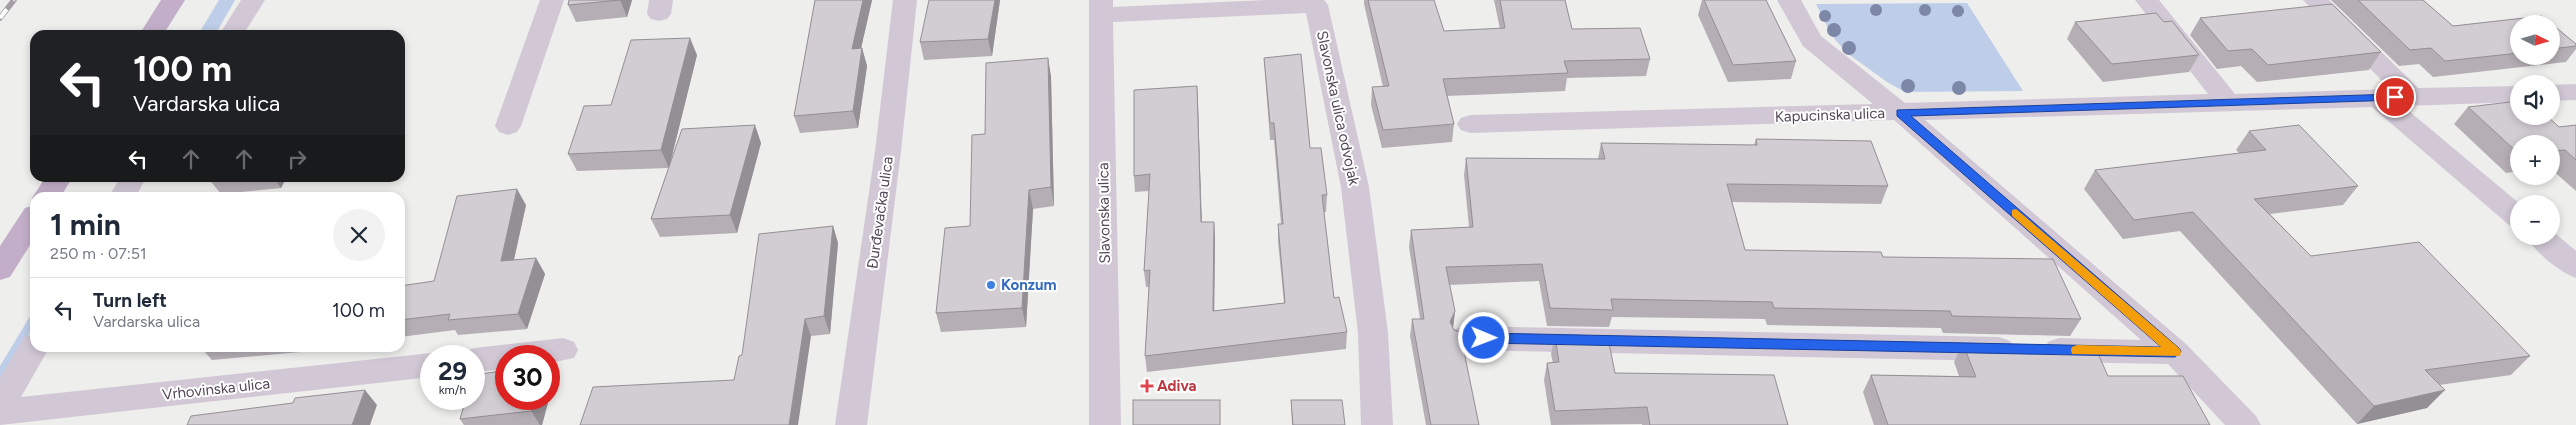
<!DOCTYPE html>
<html lang="en">
<head>
<meta charset="utf-8">
<style>
	body { margin:0; font-family:Figtree,sans-serif; background:#f2f2f3; color:#1f2937; height:100vh; display:flex; flex-direction:column; font-size:19px; white-space:nowrap }
	* { box-sizing:border-box; margin:0 }
	p { font-size:16px; color:#747a83 }
	.icon { flex:none; width:28px; height:28px; fill:none; stroke:currentColor; stroke-width:2; stroke-linecap:round; stroke-linejoin:round }
	.map { position:relative; flex:1; overflow:hidden }
	.panel { position:absolute; left:30px; top:192px; width:375px; height:160px; display:flex; flex-direction:column; background:#fff; border-radius:15px; box-shadow:0 2px 8px #0003 }
	.panel>* { flex:none }
	.top-card { position:absolute; left:30px; top:30px; width:375px; height:152px; border-radius:15px; box-shadow:0 2px 8px #0003; background:#202124; color:#fff; overflow:hidden }
	.needle { width:32px; rotate:95deg }
	.tools { position:absolute; left:2510px; top:15px; display:grid; gap:10px }
	.tools a { display:grid; place-items:center; width:50px; height:50px; border-radius:50%; background:#fff; box-shadow:0 2px 8px #0003; font-size:25px }
	.speed { position:absolute; left:420px; top:345px; display:flex; gap:10px; font-size:25px; font-weight:700; text-align:center }
	.speed>* { display:grid; place-content:center; width:65px; height:65px; border-radius:50%; background:#fff; box-shadow:0 2px 8px #0003; line-height:1 }
	.speed small { font-size:12px; font-weight:400 }
	.speed .limit { border:8px solid #d22; background:#fff; color:#111 }
	.pin { position:absolute; display:grid; place-items:center; width:42px; height:42px; color:#fff; margin:-21px; border:2px solid #fff; border-radius:50%; box-shadow:0 1px 5px #0007 }
	.me { position:absolute; width:55px; margin:-28px; rotate:91deg; stroke-linejoin:round; filter:drop-shadow(0 0 4px #0008) }
	.turn { display:flex; align-items:center; gap:18px; height:105px; padding:0 20px; font-size:22px }
	.turn .icon { width:65px; height:65px; stroke-width:2.5 }
	.turn b { display:block; font-size:35px; line-height:42px }
	.lanes { display:flex; align-items:center; height:48px; padding:0 20px; background:#0003; justify-content:center; gap:25px; direction:ltr }
	.lanes .off { opacity:.35 }
	.round { display:grid; place-items:center; flex:none; width:52px; height:52px; border-radius:26px; background:#f2f2f3 }
	.summary { display:flex; align-items:center; justify-content:space-between; height:85px; padding:0 20px }
	h1 { font-size:30px; font-weight:700; line-height:38px }
	ul { padding:0; list-style:none }
	li { display:flex; align-items:center; gap:15px; height:65px; padding:0 20px; border-top:1px solid #e0e1e3 }
	li div { flex:1 }
	li b { display:block; font-size:19px }
	li em { font-style:normal }
	.map>svg:first-child { display:block }
</style>
</head>
<body>
<div class="map">
<svg width="2576" height="425" viewBox="0 0 2576 425">
	<rect width="100%" height="100%" fill="#eeeeec"/>
	<g fill="#becde8">
		<path d="M219,0h16l-20,35h-17z"/>
		<path d="M1967,3l56,88 -118,1 -18,-10 -40,-29 -15,-17 -16,-32z"/>
		<path d="M35,308v16l-35,60v-18z"/>
	</g>
	<g fill="none" stroke-linecap="round" stroke-linejoin="round">
		<g fill="#d1c7d5" fill-rule="evenodd">
			<path d="M241,0h24l-22,35h-24z"/>
			<path d="M540,0h24l-43,126 -4,6 -9,3 -9,-3 -4,-6z"/>
			<path d="M649,0h24l-2,14 -4,5 -8,2 -8,-2 -4,-5z"/>
			<path d="M893,0h24l-16,151 -34,274h-32l40,-274z"/>
			<path d="M1089,0h24v7l153,-7h58l4,5 41,182 19,146 5,92h-32l-3,-92 -17,-146 -35,-174 -193,9 8,403h-32z"/>
			<path d="M1777,0h24l20,36 84,67 303,-9 -73,-94h24l76,94 155,-5 -87,-89h26l89,88 101,-2v16l-116,4 117,98 -1,24 -10,-3 -137,-118 -447,13 261,224 70,72 5,9h-36l-57,-61 -109,-2 -11,-4 -4,-8 4,-8 11,-4 82,2 -247,-220 -424,13 -9,-3 -4,-6 4,-6 9,-3 403,-11 -70,-58z"/>
			<path d="M2576,84v16l-25,1v-16z"/>
			<path d="M120,178h26l-11,20h-27z"/>
			<path d="M2551,230l25,21v27c-17,-6 -41,-26 -50,-42h25z"/>
			<path d="M1464,326l535,11 11,4 4,8 -4,8 -11,4 -535,-11 -11,-4 -4,-8 4,-8z"/>
			<path d="M35,333v15h14l-28,49 410,-44 10,3h-10v21l-431,48v-47l24,-41z"/>
			<path d="M563,338l11,4 4,8 -4,8 -25,5v-7h-43v13l-32,3v-16h-13l2,-4 11,-4z"/>
		</g>
		<g fill="#c2aec8" fill-rule="evenodd">
			<path d="M161,0h24l-22,35h-24z"/>
			<path d="M45,178h27l-12,20h-25v4l-3,-4z"/>
			<path d="M35,205v32l-25,40 -10,3v-34l25,-38z"/>
		</g>
		<g stroke="#a59ea7" stroke-width="5.5">
			<path id="rail" d="M0,18l14,-18"/>
		</g>
		<use href="#rail" stroke="#fff" stroke-width="4" stroke-dasharray="11" stroke-linecap="butt"/>
	</g>
	<g fill="#7d87a7">
		<circle cx="1876" cy="10" r="6"/>
		<circle cx="1925" cy="10" r="6"/>
		<circle cx="1958" cy="11" r="6"/>
		<circle cx="1825" cy="16" r="6"/>
		<circle cx="1834" cy="30" r="7"/>
		<circle cx="1849" cy="48" r="7"/>
		<circle cx="1908" cy="86" r="7"/>
		<circle cx="1959" cy="88" r="7"/>
	</g>
	<g fill="#b5afb5" fill-rule="evenodd">
		<path d="M569,0h63l-5,17 -51,5 -8,-17z"/>
		<path d="M815,0h57l-11,48h1l5,18 -9,62 -58,5 -6,-17z"/>
		<path d="M1000,0l-8,56 -68,4 -4,-18z"/>
		<path d="M1364,0h70l10,31 56,-2 -6,-29h71l7,29 78,30 -4,17 -79,2 -2,13 -118,5 7,28 -2,18 -70,6 -11,-43 1,-18h11l-19,-83z"/>
		<path d="M1702,0h64l30,61 -5,18 -63,3 -30,-67z"/>
		<path d="M2331,0h92l30,26 89,-10 34,28v5l-10,13 -133,15 -14,-13 -20,2zM2519,24h32v32h-32z"/>
		<path d="M2200,18l181,34 -12,18 -112,12 -16,-16 -24,3 -27,-34z"/>
		<path d="M2075,22h89l35,33 -10,17 -86,10 -36,-43z"/>
		<path d="M697,55l-28,112 92,-24 -24,90 -77,4 -9,-18 18,-51 -92,3 -9,-17 43,-49z"/>
		<path d="M1048,58l3,19 3,129 -21,3 -7,118 -85,5 -5,-19 34,-87 15,-92z"/>
		<path d="M1264,58l46,90 17,47 -1,17h-2l10,86 13,34 -1,17 -199,23 -2,-16 4,-69h-3l-2,-16 5,-80 -14,1 -1,-16 63,-90 5,136h12l1,17 -1,72 70,-8 -6,-62v-17h3l-7,-84h-4l-5,-66z"/>
		<path d="M2468,107l91,20 17,-2v66l-25,-22v-25h-32v27l-13,2 -52,-49z"/>
		<path d="M2249,131l109,55 -15,19 -73,9 41,42 219,100 -19,19 -72,10 -12,23 -70,16 -177,-193 -57,8 -39,-50 11,-19 144,-17 -3,-3z"/>
		<path d="M1756,139l132,47 -7,18 -149,-2 13,48 138,7 198,62 -11,17 -127,-3 -2,-5 -174,-3 -2,-6 -153,-2 -3,10 -62,-1 -8,-45 -90,4 6,26 -2,17 26,97h-53l-16,-89 2,-17h8l-11,-72 2,-17 58,-3 -5,-52 2,-17 132,1 3,-16 153,2z"/>
		<path d="M208,178h78l-5,10 -60,6z"/>
		<path d="M526,205l-12,55 22,-2 9,16 -18,55 -69,6 -3,-5 -55,7v-51l34,-5z"/>
		<path d="M833,226l5,17 -8,91 -19,2 -77,44 8,-25z"/>
		<path d="M1555,336l60,37 173,52h-146v-1l-91,1 -7,-45 3,-17h6l-2,-9z"/>
		<path d="M1963,344l145,32 102,49h-336l-11,-33 8,-17 88,1 -5,-14z"/>
		<path d="M201,348h123l-1,2 -111,10z"/>
		<path d="M501,371l5,28h43l-7,26h-78l-4,-6z"/>
		<path d="M1291,400l54,25h-53z"/>
	</g>
	<g fill="#938f94">
		<path d="M620,0h12l-5,17z"/>
		<path d="M863,0h9l-15,66 -5,-17z"/>
		<path d="M995,0h5l-8,56 -4,-17z"/>
		<path d="M690,38l7,17 -28,113 -8,-18z"/>
		<path d="M862,48l5,18 -9,62 -5,-17z"/>
		<path d="M1048,58l3,19 3,129 -3,-19z"/>
		<path d="M1197,86l1,17 4,136 -1,-17z"/>
		<path d="M755,125l6,18 -24,90 -7,-18z"/>
		<path d="M274,178h12l-5,10z"/>
		<path d="M517,189l9,16 -16,72 -9,-16z"/>
		<path d="M1029,190l4,19 -7,118 -4,-19z"/>
		<path d="M1214,222l1,17 -1,89 -1,-17z"/>
		<path d="M833,226l5,17 -8,91 -6,-18z"/>
		<path d="M536,258l9,16 -18,55 -9,-15z"/>
		<path d="M1455,311l-2,17 -3,-6z"/>
		<path d="M805,319l6,17 -13,89h-9z"/>
		<path d="M549,360l6,11 -6,28z"/>
		<path d="M365,390l12,15 -7,20h-18z"/>
		<path d="M2445,390l-18,18 -70,16 17,-18z"/>
		<path d="M534,399h15l-7,26h-2l-9,-14z"/>
	</g>
	<g fill="#d2ccd3" stroke="#938f94">
		<path d="M569,0h51l-52,5z"/>
		<path d="M815,0h48l-11,49 10,-1 -9,63 -59,5z"/>
		<path d="M929,0h66l-7,39 -68,3z"/>
		<path d="M1368,0h66l10,31 61,-3 -5,-28h65l7,29 68,-1 10,31 -86,2 4,12 -125,6 11,45 -71,6 -11,-43 17,-1z"/>
		<path d="M1704,0h62l30,61 -63,4z"/>
		<path d="M2358,0h65l30,26 89,-10 34,28v2l-25,3v-25h-32v29l-74,8 -14,-13 -21,2z"/>
		<path d="M2332,4l49,48 -113,13 -16,-16 -24,2 -28,-33z"/>
		<path d="M2156,13l8,9 8,-1 27,34 -87,9 -37,-42z"/>
		<path d="M337,32l-2,3h-34z"/>
		<path d="M690,38l-29,112 -93,4 16,-48 27,-1 20,-65z"/>
		<path d="M1301,54l9,94h11l6,47h-5l12,103 5,-1 8,35 -202,24 5,-86 -6,1 6,-97 -16,2v-86l63,-4 4,136h13l-1,89 72,-8 -7,-79h5l-9,-101h-4l-6,-65z"/>
		<path d="M1048,58l3,129 -22,3 -7,118 -86,5 9,-85 25,-2 2,-91 13,-1 1,-71z"/>
		<path d="M2519,101v15h28l12,11 17,-2v35l-11,-10 -14,1v-7h-32v10l-51,-47z"/>
		<path d="M755,125l-25,90 -79,4 31,-90z"/>
		<path d="M2299,125l59,61 -104,13 57,57 108,-14 111,114 -105,14 20,20 -71,16 -181,-194 -59,8 -39,-50 171,-20 -17,-19z"/>
		<path d="M1756,139l115,2 17,45 -161,-2 18,66 136,2 2,5 170,2 28,60 -129,-3 -2,-5 -176,-3 -2,-6 -161,-3 2,11 -63,-2 -8,-44 -96,3 9,44 -5,11 4,8 6,2 19,93h-48l-19,-106h12l-13,-89 62,-3 -7,-69 139,1 -4,-16 156,2z"/>
		<path d="M517,189l-16,72 35,-3 -18,56 -70,6 2,-6 -50,6v-34l34,-5 23,-85z"/>
		<path d="M833,226l-9,90 -19,3 -16,106h-209l13,-38 141,-7 5,-24 3,-1 17,-121z"/>
		<path d="M1555,336l53,2 7,35 159,2 14,50h-138l-3,-18 -92,4 -8,-48 12,-1z"/>
		<path d="M1963,344l132,3 13,29h75l27,49h-322l-17,-50 105,2z"/>
		<path d="M545,354v2h-17z"/>
		<path d="M506,359v40h28l-3,12 -71,8 6,-20h8v-24l27,-4 -1,-11z"/>
		<path d="M365,390l-13,35h-165l4,-9 102,-13 2,-5z"/>
		<rect x="1133" y="400" width="87" height="25"/>
		<path d="M1291,400h51l3,25h-52z"/>
	</g>
	<path fill="#2563eb" stroke="#184099" d="M2395,94l3,1v5l-487,16 269,233 1,3 -6,5 -691,-14 -6,-5 6,-5 677,14 -264,-231v-6z"/>
	<path fill="#f59e0b" d="M2016,209l164,140 1,3 -1,4 -108,-2 -1,-4 1,-3 5,-2 84,2 -149,-131v-6z"/>
	<circle fill="#3f7fe0" stroke="#fff" stroke-width="2" cx="991" cy="285" r="5"/>
	<path fill="#e0444e" stroke="#fff" stroke-width="2" d="M1144.5 378.5h5v5h5v5h-5v5h-5v-5h-5v-5h5z"/>
	<g text-anchor="middle" dominant-baseline="central" stroke-width="4" stroke-linejoin="round" paint-order="stroke">
		<g font-size="15" fill="#534757" stroke="#fff">
			<text transform="translate(1338 108) rotate(78)">Slavonska ulica odvojak</text>
			<text transform="translate(1830 115) rotate(-2)">Kapucinska ulica</text>
			<text transform="translate(880 213) rotate(-82)">Đurđevačka ulica</text>
			<text transform="translate(1104 213) rotate(-91)">Slavonska ulica</text>
			<text transform="translate(216 389) rotate(-6)">Vrhovinska ulica</text>
		</g>
		<g font-size="15" font-weight="bold" fill="#366cbe" stroke="#fff" text-anchor="start">
			<text x="1001" y="285">Konzum</text>
		</g>
		<g font-size="15" font-weight="bold" fill="#be3a42" stroke="#fff" text-anchor="start">
			<text x="1157" y="386">Adiva</text>
		</g>
	</g>
</svg>
<div class="tools">
<a><svg class="needle" viewBox="-14 -14 28 28"><path d="M0-13l5 13h-10z" fill="#e53935"/><path d="M0 13l5-13h-10z" fill="#747a83"/></svg></a>
<a><svg class="icon" aria-label="sound" viewBox="0 0 24 24"><path d="M4 9h4l5-4v14l-5-4H4zM17 9q2 3 0 6"/></svg></a>
<a>+</a>
<a>−</a>
</div>
<div class="speed"><div>29<small>km/h</small></div><div class="limit">30</div></div>
<div class="pin" style="left:2395px;top:97px;background:#d93025"><svg class="icon" aria-label="arrive" viewBox="0 0 24 24"><path d="M6 21V4h12l-3 4 3 4H6"/></svg></div>
<svg class="me" style="left:1484px;top:338px" viewBox="-20 -20 40 40"><circle r="17" fill="#2563eb" stroke="#fff" stroke-width="3"/><path d="M0-11L8 9 0 5-8 9z" fill="#fff"/></svg>
<div class="top-card">
<div class="turn"><svg class="icon" aria-label="left" viewBox="0 0 24 24"><path d="M17 20v-9H6M10 6l-5 5 5 5"/></svg><div><b>100 m</b>Vardarska ulica</div></div>
<div class="lanes"><svg class="icon" aria-label="left" viewBox="0 0 24 24"><path d="M17 20v-9H6M10 6l-5 5 5 5"/></svg><svg class="icon off" aria-label="ahead" viewBox="0 0 24 24"><path d="M12 20V5M6 11l6-6 6 6"/></svg><svg class="icon off" aria-label="ahead" viewBox="0 0 24 24"><path d="M12 20V5M6 11l6-6 6 6"/></svg><svg class="icon off" aria-label="right" viewBox="0 0 24 24"><path d="M7 20v-9h11M14 6l5 5-5 5"/></svg></div>
</div>
<section class="panel">
<div class="summary"><div><h1>1 min</h1><p>250 m · 07:51</p></div><a class="round"><svg class="icon" aria-label="close" viewBox="0 0 24 24"><path d="M6 6l12 12M18 6L6 18"/></svg></a></div>
<ul>
<li><svg class="icon" aria-label="left" viewBox="0 0 24 24"><path d="M17 20v-9H6M10 6l-5 5 5 5"/></svg><div><b>Turn left</b><p>Vardarska ulica</p></div><em>100 m</em></li>
</ul>
</section>
</div>
</body>
</html>
